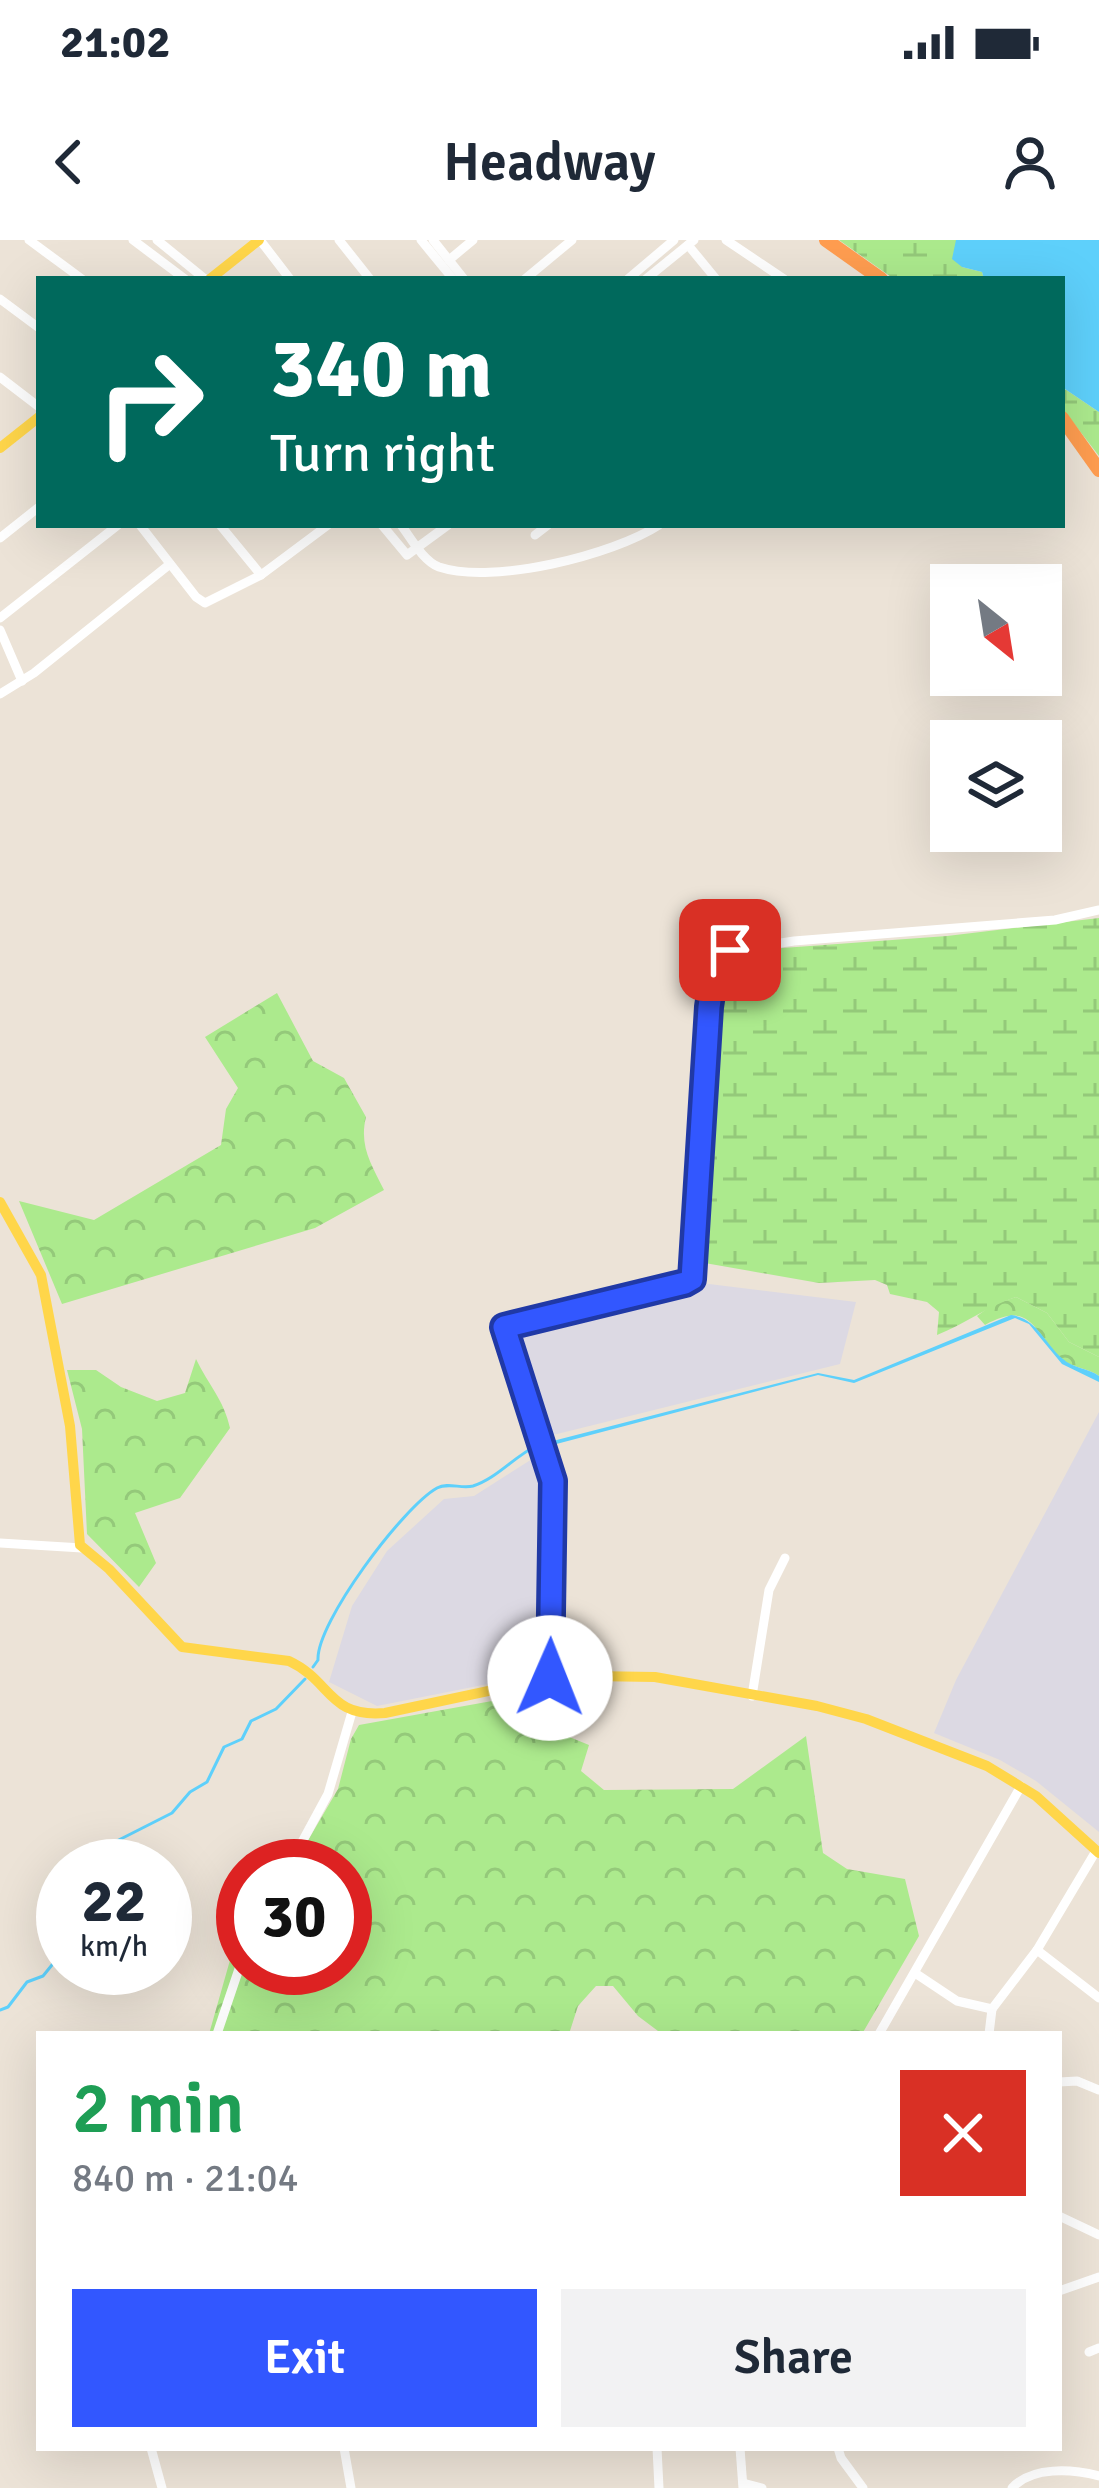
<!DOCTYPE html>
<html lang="en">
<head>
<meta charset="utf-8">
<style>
	body { margin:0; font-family:Signika,sans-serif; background:#f2f2f3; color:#1f2937; height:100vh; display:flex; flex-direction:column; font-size:45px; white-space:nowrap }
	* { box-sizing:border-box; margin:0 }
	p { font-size:39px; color:#747a83 }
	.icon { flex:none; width:66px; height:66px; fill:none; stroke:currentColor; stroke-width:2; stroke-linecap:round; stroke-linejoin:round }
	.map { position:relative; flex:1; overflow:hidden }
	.side { position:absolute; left:36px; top:1791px; width:1026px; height:420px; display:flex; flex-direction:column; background:#fff; border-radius:0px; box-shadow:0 12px 48px #0002 }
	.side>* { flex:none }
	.hud { position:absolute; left:36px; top:36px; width:1029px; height:252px; border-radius:0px; box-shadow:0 12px 48px #0002; background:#00695c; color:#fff; overflow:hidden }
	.needle { width:78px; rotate:150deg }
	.tools { position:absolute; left:930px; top:324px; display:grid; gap:24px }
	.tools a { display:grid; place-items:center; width:132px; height:132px; border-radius:0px; background:#fff; box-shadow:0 12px 48px #0002; font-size:60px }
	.speed { position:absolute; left:36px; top:1599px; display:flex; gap:24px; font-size:60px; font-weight:700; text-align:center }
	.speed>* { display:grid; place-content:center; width:156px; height:156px; border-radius:50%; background:#fff; box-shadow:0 12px 48px #0002; line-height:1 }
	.speed small { font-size:30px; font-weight:400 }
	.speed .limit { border:18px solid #d22; background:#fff; color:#111 }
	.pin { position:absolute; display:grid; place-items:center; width:102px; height:102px; color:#fff; margin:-51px; border-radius:24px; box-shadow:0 6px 18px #0006 }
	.me { position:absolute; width:132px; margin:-66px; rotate:1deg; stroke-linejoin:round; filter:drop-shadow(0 0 9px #0008) }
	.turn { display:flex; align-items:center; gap:42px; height:252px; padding:0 36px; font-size:54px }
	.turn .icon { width:156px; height:156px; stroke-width:2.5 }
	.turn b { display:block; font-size:84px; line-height:102px }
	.round { display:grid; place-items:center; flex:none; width:126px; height:126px; border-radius:0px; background:#f2f2f3 }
	.headline { display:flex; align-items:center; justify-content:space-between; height:204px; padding:0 36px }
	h1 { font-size:72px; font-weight:600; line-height:90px; color:#1e9e55 }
	.action { display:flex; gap:24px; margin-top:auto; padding:24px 36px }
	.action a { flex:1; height:138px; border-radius:0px; background:#3257ff; color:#fff; font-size:48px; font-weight:600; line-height:138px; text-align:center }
	.action a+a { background:#f2f2f3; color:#1f2937 }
	.status { display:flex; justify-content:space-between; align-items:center; height:84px; padding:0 60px; background:#fff; direction:ltr }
	.status svg { height:33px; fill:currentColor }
	header { display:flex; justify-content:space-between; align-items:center; height:156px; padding:0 36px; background:#fff; font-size:54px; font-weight:600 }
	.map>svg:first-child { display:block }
</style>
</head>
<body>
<div class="status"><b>21:02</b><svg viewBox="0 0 49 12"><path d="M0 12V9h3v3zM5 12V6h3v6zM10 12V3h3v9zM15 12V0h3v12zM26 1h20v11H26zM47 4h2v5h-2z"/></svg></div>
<header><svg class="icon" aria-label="back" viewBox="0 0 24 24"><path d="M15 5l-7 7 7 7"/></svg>Headway<svg class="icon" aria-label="person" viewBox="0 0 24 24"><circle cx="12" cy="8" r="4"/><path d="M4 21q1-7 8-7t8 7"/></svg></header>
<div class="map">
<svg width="1099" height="2248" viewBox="0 0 1099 2248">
	<defs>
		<pattern id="forest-crowns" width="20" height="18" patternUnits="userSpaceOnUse" patternTransform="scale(3)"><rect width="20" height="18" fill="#acea8d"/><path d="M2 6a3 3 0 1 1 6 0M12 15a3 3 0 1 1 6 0" fill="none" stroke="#94c97a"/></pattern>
		<pattern id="wetland-marsh" width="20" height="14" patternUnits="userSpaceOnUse" patternTransform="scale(3)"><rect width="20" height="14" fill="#acea8d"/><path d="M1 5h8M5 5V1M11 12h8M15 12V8" fill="none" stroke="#94c97a"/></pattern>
	</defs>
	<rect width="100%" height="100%" fill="#ece3d7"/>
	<g fill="#dcd9e3">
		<path d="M709,1044l147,18 -16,62 -291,72 -36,-102z"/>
		<path d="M1099,1172v420l-63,-51 -36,-21 -66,-27 22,-53z"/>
		<path d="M540,1214l6,32 -8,181 -30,13 -131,26 -48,-24 23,-76 35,-55 57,-52 30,-3z"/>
	</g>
	<g fill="url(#forest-crowns)">
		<path d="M277,753l36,68 31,17 22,39c-7,29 5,47 18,73l-69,38 -253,76 -43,-103 75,19 127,-75 5,-36 12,-21 -33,-51z"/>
		<path d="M1016,1057l31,16 22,29 30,15v19c-11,-8 -26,-8 -36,-16 -30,-25 -29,-62 -78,-35l-8,-9 15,-11z"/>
		<path d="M196,1119c12,25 28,41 34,69l-50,70 -45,15 21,50 -17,24 -52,-53 -5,-105 -15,-59h29l25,17 36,14 28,-8z"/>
		<path d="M536,1453l16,37 37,15 -8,26 23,19 129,-1 73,-53 17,117 24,16 58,10 14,57 -57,98h-200l-24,-18 -25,-30h-17l-18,20 -9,28h-360l27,-95 7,-12v41h102v-102h-52l45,-77 13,-50 8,-14z"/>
	</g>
	<g fill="url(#wetland-marsh)">
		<path d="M839,0h117l6,27 20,5 2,7h-90z"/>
		<path d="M1062,147l37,25v44l-37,-48z"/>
		<path d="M1099,678v439l-30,-15 -22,-29 -31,-16c-28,9 -51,27 -79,38l2,-23 -12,-10 -37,-8 -3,-9 -12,-5 -56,3 -120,-21 20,-298 19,-11 16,-3 193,-14z"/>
	</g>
	<g fill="#5ed0fb">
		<path d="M956,0h143v172l-37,-25v-108h-78l-2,-7 -20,-5 -10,-8z"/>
		<path d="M1011,1075c26,3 33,28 52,44 9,9 25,9 36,17v6l-37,-18 -33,-40 -14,-6 -161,65 -36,-8 -273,72v-4l273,-70 36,7z"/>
	</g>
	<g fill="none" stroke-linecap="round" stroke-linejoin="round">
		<g stroke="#5ed0fb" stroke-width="3">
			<path d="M313,1427l5,-7c-2,-37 85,-153 119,-172 11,-6 24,1 36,-2 23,-7 42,-30 63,-40"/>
			<path d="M96,1626l5,-17 71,-36 18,-21 17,-10 17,-35 18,-8 9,-18 25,-12 29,-30"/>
			<path d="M0,1770l8,-3 19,-25 16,-6 13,-16 -1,-22 8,-13"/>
		</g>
		<g stroke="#fff" stroke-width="9">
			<path d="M29,0l53,39"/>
			<path d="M133,0l52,39"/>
			<path d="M157,0l48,39"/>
			<path d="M260,0l30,39"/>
			<path d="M339,0l31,39"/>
			<path d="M421,0l32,39"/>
			<path d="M433,0l31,39"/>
			<path d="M726,0l58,39"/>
			<path d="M688,5l28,34"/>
			<path d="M449,20l24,-20"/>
			<path d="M525,39l47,-39"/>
			<path d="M628,39l46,-39"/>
			<path d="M646,39l48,-39"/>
			<path d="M0,59l39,29"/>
			<path d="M0,137l39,30"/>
			<path d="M140,285l56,72 9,6 56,-28 67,-50"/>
			<path d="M220,285l41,50"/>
			<path d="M382,285l25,30 41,-30"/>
			<path d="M401,285c10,13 22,36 38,42 54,18 174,-12 220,-42"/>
			<path d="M535,295l13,-10"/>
			<path d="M0,298l39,-31"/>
			<path d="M0,378l118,-93"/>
			<path d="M0,390l22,51"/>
			<path d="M0,454l34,-21 136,-109"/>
			<path d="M501,1079l52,162 -3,197"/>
			<path d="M504,1087l187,-48 18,-272 7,-47 6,-8 72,-11 261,-21 44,-10"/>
			<path d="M0,1303l82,5"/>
			<path d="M752,1456l17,-106 16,-32"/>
			<path d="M289,1626l39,-72 24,-82"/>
			<path d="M1037,1710l62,48"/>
			<path d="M915,1733l42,28 35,8"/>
			<path d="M992,1769l45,-59 59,-99"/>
			<path d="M217,1794l26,-77"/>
			<path d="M879,1794l142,-248"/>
			<path d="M989,1794l3,-25"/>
			<path d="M1059,1842l18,-1 22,9"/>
			<path d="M1059,1976l40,19"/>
			<path d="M1059,2051l40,-14"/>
			<path d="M1089,2112l10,-4"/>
			<path d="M151,2208l11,40"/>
			<path d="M344,2208l7,40"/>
			<path d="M657,2208l2,40"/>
			<path d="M740,2208l3,40"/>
			<path d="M838,2208l3,10 22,30"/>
			<path d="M743,2243l19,5"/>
			<path d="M1012,2248c20,-22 60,-19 87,-12"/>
		</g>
		<g stroke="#ffd64a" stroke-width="10">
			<path d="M210,39l49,-39"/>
			<path d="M0,208l39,-31"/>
			<path d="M0,962l41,73 29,151 10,119 29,24 73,78 107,14c43,20 39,57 96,52l165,-35 41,-2 64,1 162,29 49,13 121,47 49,30 63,57"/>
		</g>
		<g stroke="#ff9d50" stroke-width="14">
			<path d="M826,0l55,39"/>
			<path d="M1062,178l37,52"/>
		</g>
	</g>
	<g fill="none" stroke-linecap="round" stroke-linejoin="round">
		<g stroke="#2039a6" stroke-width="30">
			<path id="route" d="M550,1438l3,-197 -49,-154 181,-44 7,-4 17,-272 7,-47 14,-10"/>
		</g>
		<use href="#route" stroke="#3257ff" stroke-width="21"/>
	</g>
</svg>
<div class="tools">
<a><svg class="needle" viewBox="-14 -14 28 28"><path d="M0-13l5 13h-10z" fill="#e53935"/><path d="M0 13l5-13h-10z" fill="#747a83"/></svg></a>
<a><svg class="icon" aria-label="layers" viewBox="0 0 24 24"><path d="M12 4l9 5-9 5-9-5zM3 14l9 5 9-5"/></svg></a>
</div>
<div class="speed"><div>22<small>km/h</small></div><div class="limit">30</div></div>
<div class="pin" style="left:730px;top:710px;background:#d93025"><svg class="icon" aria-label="arrive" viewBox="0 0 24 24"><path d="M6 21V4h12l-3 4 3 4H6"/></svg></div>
<svg class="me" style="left:550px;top:1438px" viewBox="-20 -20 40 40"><circle r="19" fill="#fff"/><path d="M0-13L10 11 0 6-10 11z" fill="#3257ff"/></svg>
<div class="hud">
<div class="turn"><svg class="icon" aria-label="right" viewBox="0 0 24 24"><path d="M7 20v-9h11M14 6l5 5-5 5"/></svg><div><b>340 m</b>Turn right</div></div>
</div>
<section class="side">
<div class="headline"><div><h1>2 min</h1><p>840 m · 21:04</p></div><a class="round" style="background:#d93025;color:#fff"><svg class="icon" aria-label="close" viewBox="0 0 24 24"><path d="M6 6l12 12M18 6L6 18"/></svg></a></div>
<div class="action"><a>Exit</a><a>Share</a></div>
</section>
</div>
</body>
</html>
